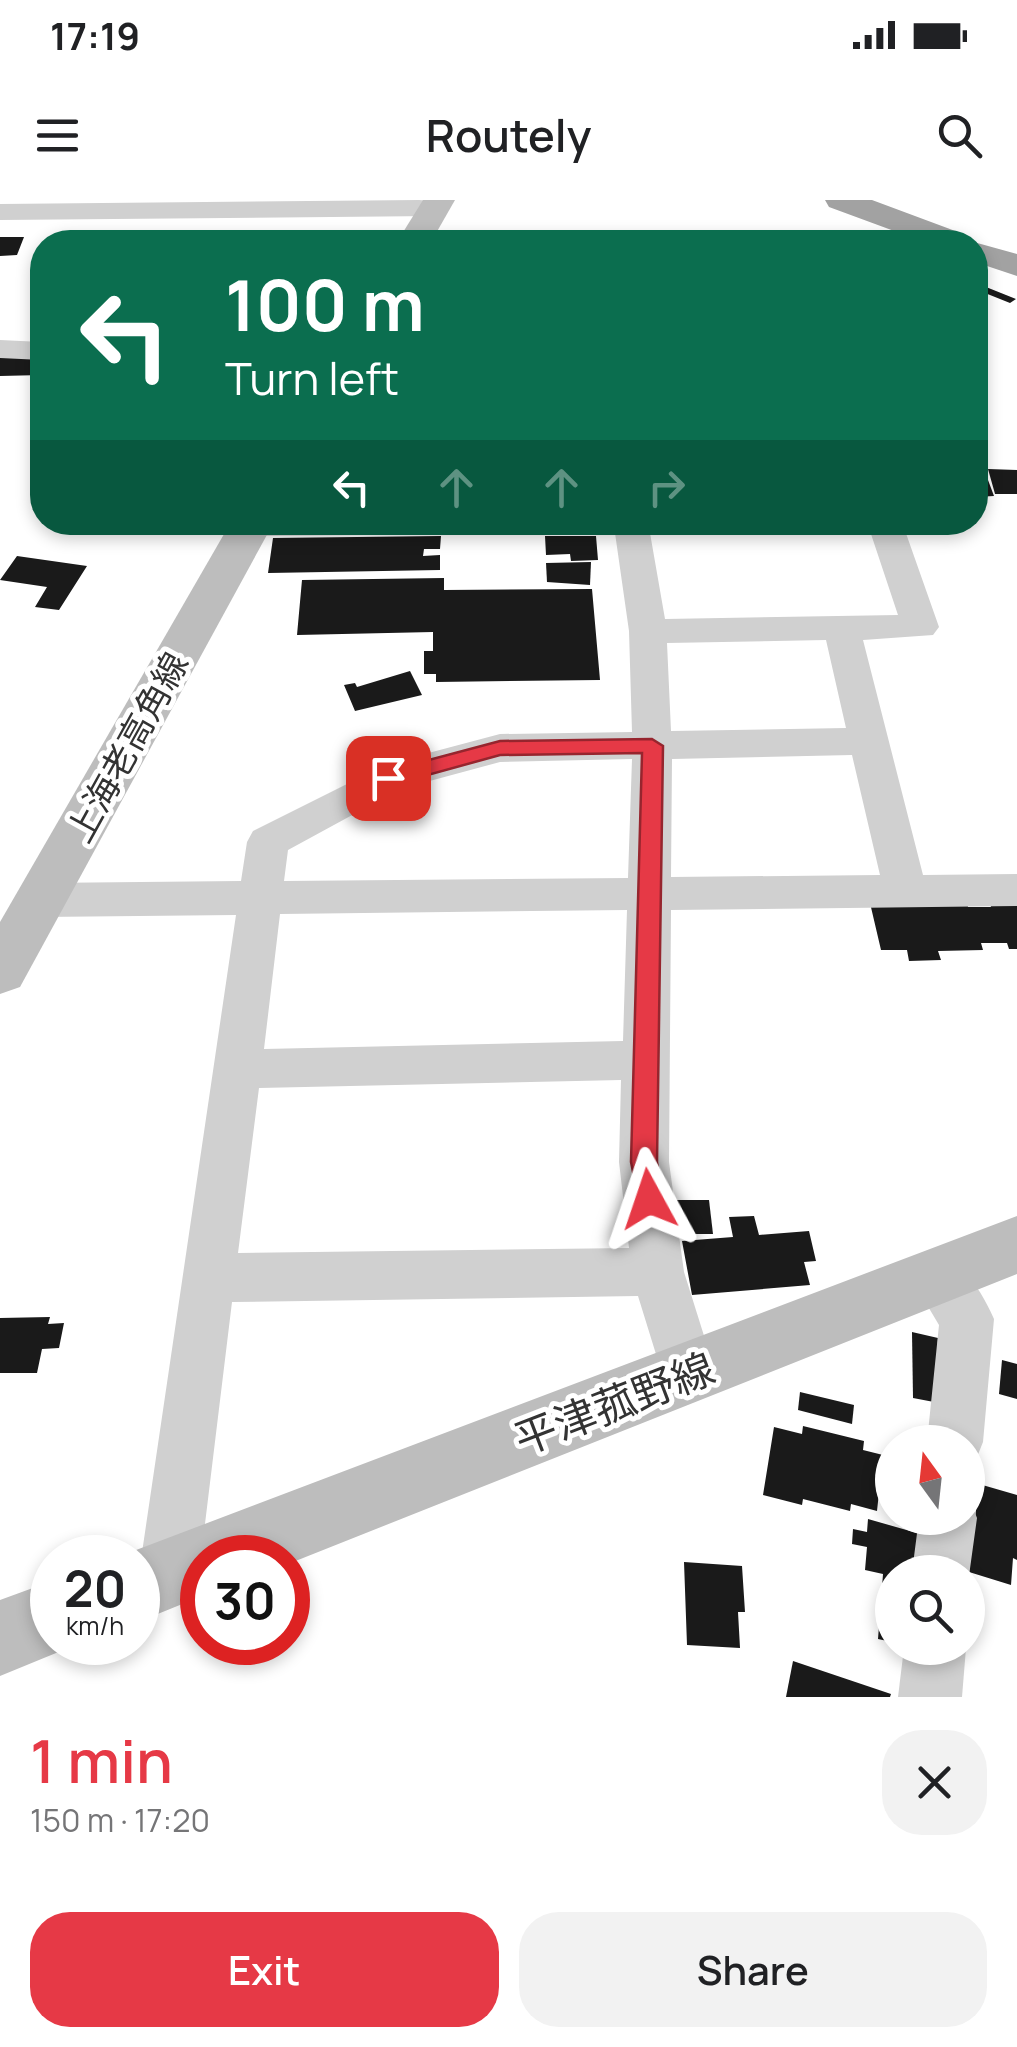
<!DOCTYPE html>
<html lang="en">
<head>
<meta charset="utf-8">
<style>
	body { margin:0; font-family:Manrope,"Noto Sans JP",sans-serif; background:#f2f2f2; color:#202124; height:100vh; display:flex; flex-direction:column; font-size:38px; white-space:nowrap }
	* { box-sizing:border-box; margin:0 }
	p { font-size:32px; color:#757577 }
	.icon { flex:none; width:55px; height:55px; fill:none; stroke:currentColor; stroke-width:2; stroke-linecap:round; stroke-linejoin:round }
	.map { position:relative; height:1497px; overflow:hidden }
	.sheet { display:flex; flex-direction:column; background:#fff; flex:1 }
	.sheet>* { flex:none }
	.banner { position:absolute; left:30px; top:30px; width:958px; height:305px; border-radius:40px; box-shadow:0 5px 15px #0003; background:#0b6e4f; color:#fff; overflow:hidden }
	.needle { width:65px; rotate:345deg }
	.tools { position:absolute; left:875px; top:1225px; display:grid; gap:20px }
	.tools a { display:grid; place-items:center; width:110px; height:110px; border-radius:50%; background:#fff; box-shadow:0 5px 15px #0003; font-size:50px }
	.speed { position:absolute; left:30px; top:1335px; display:flex; gap:20px; font-size:50px; font-weight:700; text-align:center }
	.speed>* { display:grid; place-content:center; width:130px; height:130px; border-radius:50%; background:#fff; box-shadow:0 5px 15px #0003; line-height:1 }
	.speed small { font-size:25px; font-weight:400 }
	.speed .limit { border:15px solid #d22; background:#fff; color:#111 }
	.pin { position:absolute; display:grid; place-items:center; width:85px; height:85px; color:#fff; margin:-42px; border-radius:20px; box-shadow:0 5px 15px #0006 }
	.me { position:absolute; width:110px; margin:-55px; rotate:355deg; stroke-linejoin:round; filter:drop-shadow(0 0 8px #0008) }
	.turn { display:flex; align-items:center; gap:35px; height:210px; padding:0 30px; font-size:45px }
	.turn .icon { width:130px; height:130px; stroke-width:2.5 }
	.turn b { display:block; font-size:70px; line-height:85px }
	.lanes { display:flex; align-items:center; height:95px; padding:0 30px; background:#0003; justify-content:center; gap:50px; direction:ltr }
	.lanes .off { opacity:.35 }
	.round { display:grid; place-items:center; flex:none; width:105px; height:105px; border-radius:40px; background:#f2f2f2 }
	.headline { display:flex; align-items:center; justify-content:space-between; height:170px; padding:0 30px }
	h1 { font-size:60px; font-weight:600; line-height:75px; color:#e63946 }
	.primary-button { display:flex; gap:20px; margin-top:auto; padding:20px 30px }
	.primary-button a { flex:1; height:115px; border-radius:40px; background:#e63946; color:#fff; font-size:40px; font-weight:600; line-height:115px; text-align:center }
	.primary-button a+a { background:#f2f2f2; color:#202124 }
	.status { display:flex; justify-content:space-between; align-items:center; height:70px; padding:0 50px; background:#fff; direction:ltr }
	.status svg { height:28px; fill:currentColor }
	header { display:flex; justify-content:space-between; align-items:center; height:130px; padding:0 30px; background:#fff; font-size:45px; font-weight:600 }
	.map>svg:first-child { display:block }
</style>
</head>
<body>
<div class="status"><b>17:19</b><svg viewBox="0 0 49 12"><path d="M0 12V9h3v3zM5 12V6h3v6zM10 12V3h3v9zM15 12V0h3v12zM26 1h20v11H26zM47 4h2v5h-2z"/></svg></div>
<header><svg class="icon" aria-label="menu" viewBox="0 0 24 24"><path d="M4 6h16M4 12h16M4 18h16"/></svg>Routely<svg class="icon" aria-label="search" viewBox="0 0 24 24"><circle cx="10" cy="10" r="6"/><path d="M15 15l6 6"/></svg></header>
<div class="map">
<svg width="1017" height="1497" viewBox="0 0 1017 1497">
	<rect width="100%" height="100%" fill="#fff"/>
	<g fill="#1a1a1a">
		<path d="M0,37h24l-7,18 -17,1z"/>
		<path d="M975,80l6,5 35,14 -6,4 -35,-14z"/>
		<path d="M0,153l42,2v20l-42,1z"/>
		<path d="M988,269l29,1v24h-22z"/>
		<path d="M975,272h10l9,24 -19,1z"/>
		<path d="M441,336l-1,13h-16l-1,7 17,-1v15l-172,3 5,-35z"/>
		<path d="M545,336h51l2,24 -27,1 -1,-7 -24,1z"/>
		<path d="M17,356l70,10 -28,44 -24,-3 12,-20 -47,-7z"/>
		<path d="M591,362l-1,23 -43,-3 -1,-19z"/>
		<path d="M444,378v12l148,-1 8,91 -164,2v-8h-12v-23h9v-19l-136,3 5,-55z"/>
		<path d="M410,471l12,24 -67,16 -11,-26 11,-2 2,4z"/>
		<path d="M1017,700v49h-8l-2,-6h-26l2,7 -45,1 3,9 -32,1 -2,-11h-26l-11,-47 97,-2 1,6h23l-2,-6z"/>
		<path d="M677,1000h32l4,34h-33z"/>
		<path d="M754,1016l5,19 50,-4 7,30 -12,1 6,23 -118,10 -10,-54 51,-4 -4,-20z"/>
		<path d="M50,1117l-2,7 16,-1 -5,25 -17,1 -5,24h-37v-55z"/>
		<path d="M912,1132l26,6 -4,64 -21,-4z"/>
		<path d="M1002,1160l15,4v35l-18,-5z"/>
		<path d="M800,1192l54,13 -2,19 -54,-14z"/>
		<path d="M803,1226l61,15 -1,9 20,5 -6,56 -26,-7 -1,7 -47,-12 -1,6 -39,-10 11,-68 28,7z"/>
		<path d="M979,1284l38,11v65l-4,-2 -2,27 -42,-13z"/>
		<path d="M868,1319l56,16 -4,37h-28v70l-14,-3 5,-65 -18,-4 2,-23 -15,-3 1,-15 14,3z"/>
		<path d="M684,1362l58,4 3,46h-7l2,36 -53,-3z"/>
		<path d="M793,1461l98,33 -1,3h-104z"/>
	</g>
	<g fill="none" stroke-linecap="round" stroke-linejoin="round">
		<g fill="#d0d0d0" fill-rule="evenodd">
			<path d="M419,0l25,2 4,6 -14,8 -434,4v-16z"/>
			<path d="M0,140l42,2v18l-42,-2z"/>
			<path d="M236,322h499l-5,7 -80,4 15,86 233,-4 -31,-93h35l37,105 -6,8 -70,5 60,235 94,-1v32l-346,4 -2,252 15,110 32,102 -8,19 -20,7 -20,-7 -30,-97 -406,6 -33,271 -9,21 -21,9 -21,-9 -9,-21 97,-658 -195,2 -15,-5 -7,-12 7,-12 15,-5 200,-2 6,-39 6,-11 134,-67 113,-30 132,-2 -3,-101 -14,-98 -364,3 -12,-3 -5,-7zM826,440l20,88 -175,3 -4,-88zM852,555l28,120 -209,2 1,-118zM632,559l-4,119 -344,3 4,-31 112,-61 100,-27zM627,710l-4,131 -359,8 16,-135zM621,880l-2,82 10,86 -391,5 21,-165z"/>
			<path d="M937,1054c28,10 45,38 57,65l-11,123 -8,20 -7,3v-23h-41l12,-117 -28,-47 7,-17z"/>
			<path d="M969,1297l8,21 -9,65v-11h-56l7,-54h49z"/>
			<path d="M904,1448h62l-4,49h-64z"/>
		</g>
		<g fill="#bdbdbd" fill-rule="evenodd">
			<path d="M423,0h32l-24,42h-34z"/>
			<path d="M231,322h43l-254,465 -20,7v-72z"/>
			<path d="M1017,1016v58l-729,290v-6h-86v38l-64,26v-64h-23z"/>
			<path d="M52,1381v61l26,2 -78,32v-76z"/>
		</g>
		<path fill="#a2a2a2" fill-rule="evenodd" d="M825,0h47l94,35 4,6 47,13v22l-42,-14v-20h-51l-95,-35z"/>
	</g>
	<path fill="#e63946" stroke="#96252e" stroke-width="2.5" d="M652,539l11,7 -6,416 5,37 -4,8 -9,3 -9,-3 -9,-45 11,-409 -142,2 -112,31 -11,-8 3,-5 120,-32z"/>
	<g text-anchor="middle" dominant-baseline="central" stroke-width="10" stroke-linejoin="round" paint-order="stroke">
		<g font-size="35" fill="#333" stroke="#fff">
			<text transform="translate(127 547) rotate(-61)">上海老高角線</text>
		</g>
		<g font-size="42" fill="#333" stroke="#fff">
			<text transform="translate(614 1203) rotate(-21)">平津菰野線</text>
		</g>
	</g>
</svg>
<div class="tools">
<a><svg class="needle" viewBox="-14 -14 28 28"><path d="M0-13l5 13h-10z" fill="#e53935"/><path d="M0 13l5-13h-10z" fill="#757577"/></svg></a>
<a><svg class="icon" aria-label="search" viewBox="0 0 24 24"><circle cx="10" cy="10" r="6"/><path d="M15 15l6 6"/></svg></a>
</div>
<div class="speed"><div>20<small>km/h</small></div><div class="limit">30</div></div>
<div class="pin" style="left:388px;top:578px;background:#d93025"><svg class="icon" aria-label="arrive" viewBox="0 0 24 24"><path d="M6 21V4h12l-3 4 3 4H6"/></svg></div>
<svg class="me" style="left:649px;top:999px" viewBox="-20 -20 40 40"><path d="M0-17L14 15 0 8-14 15z" fill="#e63946" stroke="#fff" stroke-width="4"/></svg>
<div class="banner">
<div class="turn"><svg class="icon" aria-label="left" viewBox="0 0 24 24"><path d="M17 20v-9H6M10 6l-5 5 5 5"/></svg><div><b>100 m</b>Turn left</div></div>
<div class="lanes"><svg class="icon" aria-label="left" viewBox="0 0 24 24"><path d="M17 20v-9H6M10 6l-5 5 5 5"/></svg><svg class="icon off" aria-label="ahead" viewBox="0 0 24 24"><path d="M12 20V5M6 11l6-6 6 6"/></svg><svg class="icon off" aria-label="ahead" viewBox="0 0 24 24"><path d="M12 20V5M6 11l6-6 6 6"/></svg><svg class="icon off" aria-label="right" viewBox="0 0 24 24"><path d="M7 20v-9h11M14 6l5 5-5 5"/></svg></div>
</div>
</div>
<section class="sheet">
<div class="headline"><div><h1>1 min</h1><p>150 m · 17:20</p></div><a class="round"><svg class="icon" aria-label="close" viewBox="0 0 24 24"><path d="M6 6l12 12M18 6L6 18"/></svg></a></div>
<div class="primary-button"><a>Exit</a><a>Share</a></div>
</section>
</body>
</html>
